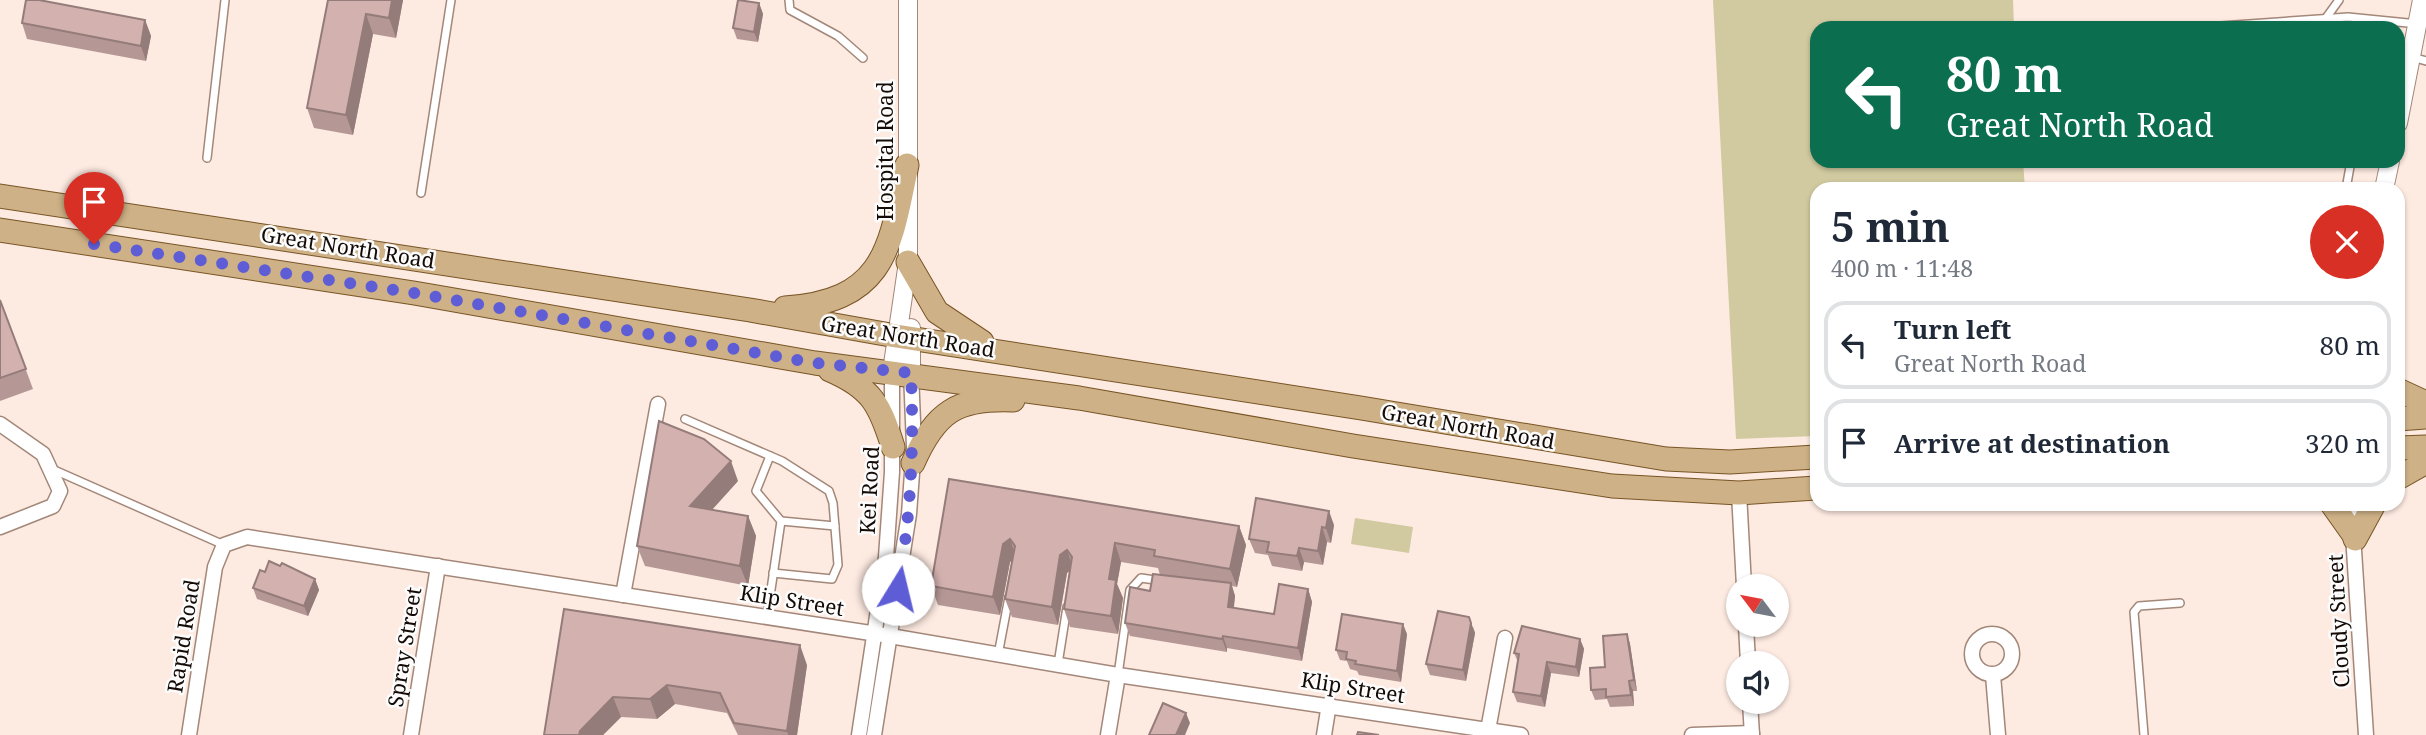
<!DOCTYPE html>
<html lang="en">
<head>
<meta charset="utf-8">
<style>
	body { margin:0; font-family:"Noto Serif",serif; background:#f6f6f7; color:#1f2937; height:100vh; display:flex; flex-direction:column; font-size:26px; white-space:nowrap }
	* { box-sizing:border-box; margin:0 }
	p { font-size:23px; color:#747a83 }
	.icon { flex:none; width:38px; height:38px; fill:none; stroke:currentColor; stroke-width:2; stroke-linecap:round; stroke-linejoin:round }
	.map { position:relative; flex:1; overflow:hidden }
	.sheet { position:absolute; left:1810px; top:182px; width:595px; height:329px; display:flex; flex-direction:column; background:#fff; border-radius:21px; box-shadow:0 2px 5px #0004 }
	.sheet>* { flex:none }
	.banner { position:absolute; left:1810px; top:21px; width:595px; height:147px; border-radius:21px; box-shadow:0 2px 5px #0004; background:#0b6e4f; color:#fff; overflow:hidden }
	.needle { width:46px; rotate:302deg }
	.tools { position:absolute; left:1726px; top:574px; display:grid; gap:14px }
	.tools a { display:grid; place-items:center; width:63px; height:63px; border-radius:50%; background:#fff; box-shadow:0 2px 5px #0004; font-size:35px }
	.pin { position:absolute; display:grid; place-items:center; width:60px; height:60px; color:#fff; margin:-72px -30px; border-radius:50% 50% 50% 0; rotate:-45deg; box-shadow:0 0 7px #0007 }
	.pin .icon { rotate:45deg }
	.me { position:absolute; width:77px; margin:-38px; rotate:9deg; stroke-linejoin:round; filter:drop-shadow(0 0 5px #0008) }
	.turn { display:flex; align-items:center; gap:24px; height:147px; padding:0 21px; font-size:32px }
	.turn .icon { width:91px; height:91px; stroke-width:2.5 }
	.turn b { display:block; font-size:49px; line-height:60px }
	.round { display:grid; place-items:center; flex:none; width:74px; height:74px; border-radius:37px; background:#f6f6f7 }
	.headline { display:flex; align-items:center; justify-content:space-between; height:119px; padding:0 21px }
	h1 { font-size:42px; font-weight:700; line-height:52px }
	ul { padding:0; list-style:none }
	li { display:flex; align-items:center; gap:21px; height:88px; margin:0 14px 10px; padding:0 7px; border:4px solid #e0e1e3; border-radius:21px }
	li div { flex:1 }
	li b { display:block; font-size:26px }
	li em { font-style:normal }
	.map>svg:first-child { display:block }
</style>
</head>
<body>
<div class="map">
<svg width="2426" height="735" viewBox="0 0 2426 735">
	<rect width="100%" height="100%" fill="#fdeae1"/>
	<g fill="#d1caa0">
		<path d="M1713,0h300l1,28h-198v133h207l2,28h-209v247l-80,3z"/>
		<path d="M1355,518l58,9 -4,26 -58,-9z"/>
	</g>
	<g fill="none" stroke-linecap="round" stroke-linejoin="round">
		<g stroke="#a38779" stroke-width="10">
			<g id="service">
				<path d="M789,0l1,10 48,26 25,22"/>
				<path d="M2326,18l13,-18"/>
				<path d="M2192,28l156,-11 70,7"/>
				<path d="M2412,57l14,4"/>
				<path d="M207,158l18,-158"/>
				<path d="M2346,189l5,-28"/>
				<path d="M421,193l30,-193"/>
				<path d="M685,419l97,42 47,30 4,12 5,62 -6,14 -59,-6"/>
				<path d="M52,469l172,76"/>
				<path d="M781,521l54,5"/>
				<path d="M767,617l14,-96 -25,-30 14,-35"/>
				<path d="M998,655l11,-58"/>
				<path d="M1058,664l9,-57"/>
				<path d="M1118,675l12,-85 11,-12 21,3"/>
				<path d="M2144,735l-10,-123 5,-6 41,-3"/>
			</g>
		</g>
		<g stroke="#a38779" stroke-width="17">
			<g id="minor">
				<path d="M0,424l43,30 17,37 -7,15 -53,21"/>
				<path d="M1739,493l5,93"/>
				<path d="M2351,504l15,231"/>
				<path d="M623,595l35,-191"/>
				<path d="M1746,625l2,38"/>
				<circle cx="1992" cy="654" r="20"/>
				<path d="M1993,675l5,60"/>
				<path d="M1750,702l2,33"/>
				<path d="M1488,730l17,-92"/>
				<path d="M189,735l26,-168 9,-22 23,-8 643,99 228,39 403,60"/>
				<path d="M411,735l27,-169"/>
				<path d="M859,735l27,-178 6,-85v-101"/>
				<path d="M874,735l35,-221 5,-68 -3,-73"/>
				<path d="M1108,735l10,-60"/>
				<path d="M1324,735l5,-31"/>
				<path d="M1692,735l60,-2"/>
			</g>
		</g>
		<g stroke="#a38779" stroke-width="20">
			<g id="tertiary">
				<path d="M2398,123l24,-123"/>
				<path d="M2384,189l6,-28"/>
				<path d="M892,371l16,-109v-262"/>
				<path d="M911,373v-45"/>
			</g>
		</g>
		<g stroke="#785525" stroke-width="25">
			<g id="primary">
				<path d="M0,196l750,114 146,26 465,72 305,51 64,3 86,-5"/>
				<path d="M0,230l414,63 401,70 264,35 274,48 259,40 127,7 77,-5"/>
				<path d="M908,262l29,50 45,30"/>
				<path d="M785,308c100,-7 105,-59 122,-143"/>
				<path d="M830,370c42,18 50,35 63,77"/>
				<path d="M2398,390l28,13"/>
				<path d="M2398,419l28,-2"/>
				<path d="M2398,448l28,-1"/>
				<path d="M913,463c23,-52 44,-65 100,-63"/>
				<path d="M2398,478l28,-16"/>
				<path d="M2332,504l22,31"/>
				<path d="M2355,539l19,-35"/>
			</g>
		</g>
		<use href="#service" stroke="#fff" stroke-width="7"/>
		<use href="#minor" stroke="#fff" stroke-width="14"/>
		<use href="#tertiary" stroke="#fff" stroke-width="18"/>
		<use href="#primary" stroke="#ceb186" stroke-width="23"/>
	</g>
	<g fill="#b59896">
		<path d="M328,0h75l-7,38 -23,-4 -20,101 -39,-7 -7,-20z"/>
		<path d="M759,3l4,11 -5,28 -21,-3 -4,-11z"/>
		<path d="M145,20l6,16 -5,25 -119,-22 -5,-16z"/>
		<path d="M0,300l33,89 -33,12z"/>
		<path d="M949,479l290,47 7,19 -9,42 -5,-1 3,10 -1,12 40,6 34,-25 4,13 -10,59 -75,-13v4l-97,-16 -5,-13 25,-32 10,-16 -2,-7 -37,-6 -4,22 6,14 -5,36 -48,-7 -6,-18 6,-39 -3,3 -9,52 -46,-8 -7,-18 8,-39 -3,2 -10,53 -62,-10 -7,-19z"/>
		<path d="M738,481l-26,29 36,6 8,20 -8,50 -103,-20 -8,-20z"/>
		<path d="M1334,525l-3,18 -4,-1 -4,23 -19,-3 -2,9 -30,-5 -4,-11 -13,-2 -6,-14z"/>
		<path d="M265,572l50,7 4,11 -11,26 -51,-17 -4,-11z"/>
		<path d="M564,609l243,56 -10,70h-59l-11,-22 -52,-9 -18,15 -36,-2 -18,18h-59z"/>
		<path d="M1473,627l2,6 -9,48 -36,-6 -4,-11z"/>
		<path d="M1407,634l-6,48 -42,-7 -2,-4 -7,-2 -3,-8 -7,-1 -4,-10z"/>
		<path d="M1627,634l3,10 7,47h-4l1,15 -24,1 -3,-8 -12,1 -4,-10z"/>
		<path d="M1580,639l4,10 -5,28 -28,-4 -6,34 -28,-5 -4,-10 5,-30 -4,-9z"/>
	</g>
	<g fill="#947c7a">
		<path d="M392,0h11l-7,38 -7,-20z"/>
		<path d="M759,3l4,11 -5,28 -4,-10z"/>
		<path d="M366,14l7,20 -20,101 -7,-20z"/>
		<path d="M145,20l6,16 -5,25 -5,-15z"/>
		<path d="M731,461l7,20 -41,45 -7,-20z"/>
		<path d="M1329,511l5,14 -3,18 -5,-15z"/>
		<path d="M748,516l8,20 -8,50 -8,-20z"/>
		<path d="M1239,526l7,19 -9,42 -7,-18z"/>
		<path d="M1322,527l5,15 -4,23 -5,-14z"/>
		<path d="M1010,539l6,18 -6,5 -10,53 -7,-18 10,-53z"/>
		<path d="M1115,543l6,19 -4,22 6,14 -5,36 -7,-18 -2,-37z"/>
		<path d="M1299,548l5,14 -2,9 -5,-15z"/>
		<path d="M1067,550l6,18 -6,5 -9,52 -6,-18 8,-52z"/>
		<path d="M315,579l4,11 -11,26 -4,-10z"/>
		<path d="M1231,583l4,13 -3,24 -4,-13z"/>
		<path d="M1308,589l4,13 -10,59 -4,-13z"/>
		<path d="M1469,617l6,16 -9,48 -3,-11z"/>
		<path d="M1403,624l4,10 -6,48 -4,-11z"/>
		<path d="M1627,634l3,10 7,47 -3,-11z"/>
		<path d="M1223,636l4,12v4l-5,-13z"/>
		<path d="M1580,639l4,10 -5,28 -3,-10z"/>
		<path d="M800,645l7,20 -10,70h-9l-1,-4z"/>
		<path d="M1547,662l4,11 -6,34 -4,-11z"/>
		<path d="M1629,681l4,10 1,15 -3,-11z"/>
		<path d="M667,685l8,19 -18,15 -7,-20z"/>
		<path d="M613,697l8,20 -18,18h-24l1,-4z"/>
		<path d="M1186,713l4,10 -5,12h-9z"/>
	</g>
	<g fill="#d3b1af" stroke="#947c7a" stroke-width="2">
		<path d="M26,0h13l106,20 -4,26 -119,-23z"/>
		<path d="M328,0h64l-3,18 -23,-4 -20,101 -39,-7z"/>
		<path d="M738,0l21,3 -5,29 -21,-4z"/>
		<path d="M0,300l26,69 -26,9z"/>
		<path d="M659,421l45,18 27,22 -41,45 58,10 -8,50 -103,-20z"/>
		<path d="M949,479l290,47 -9,43 -76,-13 1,-6 -40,-7 -6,36 7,1 -5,36 -47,-7 8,-52 -5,-7 -7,5 -8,52 -47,-8 10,-53 -5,-7 -7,5 -10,53 -62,-11z"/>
		<path d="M1256,498l73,13 -3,17 -4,-1 -4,24 -19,-3 -2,8 -30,-4 2,-10 -20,-3z"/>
		<path d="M269,561l11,5 2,-3 33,16 -11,27 -51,-18 7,-18 5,2z"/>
		<path d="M1153,574l78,9 -3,24 46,7 5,-30 29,5 -10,59 -75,-12 -1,3 -97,-16 5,-36 20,4z"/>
		<path d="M564,609l236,36 -13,86 -53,-8 -14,-30 -53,-8 -17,14 -37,-2 -33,34 -1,4h-35z"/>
		<path d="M1438,611l31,6 2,6 -8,47 -37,-6z"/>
		<path d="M1342,614l61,10 -6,47 -42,-7 1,-3 -10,-2 1,-7 -11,-2z"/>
		<path d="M1522,626l58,13 -4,28 -29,-5 -6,34 -28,-4 6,-38 -5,-1z"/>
		<path d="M1627,634l7,46 -5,1 2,14 -25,2v-8l-15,1 -1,-22 15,-1 -2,-31z"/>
		<path d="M1163,703l23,10 -10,22h-27z"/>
		<path d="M1358,732l21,3h-22z"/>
	</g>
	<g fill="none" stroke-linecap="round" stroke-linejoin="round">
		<path stroke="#5e5dd6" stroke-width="12" stroke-dasharray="0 21.6" d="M94,244l320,49 401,70 96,10c3,73 0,143 -13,216"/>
	</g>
	<g text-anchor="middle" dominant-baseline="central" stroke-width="5" stroke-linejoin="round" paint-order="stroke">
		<g font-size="21" fill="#140b06" stroke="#fcfcfc">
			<text transform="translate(885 151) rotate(-90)">Hospital Road</text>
			<text transform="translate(348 247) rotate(9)">Great North Road</text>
			<text transform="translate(908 336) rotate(9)">Great North Road</text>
			<text transform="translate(1468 426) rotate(10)">Great North Road</text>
			<text transform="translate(869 490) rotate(-87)">Kei Road</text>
			<text transform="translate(792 600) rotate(9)">Klip Street</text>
			<text transform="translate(2338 621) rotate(-93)">Cloudy Street</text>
			<text transform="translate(183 636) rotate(-81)">Rapid Road</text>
			<text transform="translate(404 647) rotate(-81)">Spray Street</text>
			<text transform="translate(1353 687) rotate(9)">Klip Street</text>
		</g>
	</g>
</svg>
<div class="tools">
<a><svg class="needle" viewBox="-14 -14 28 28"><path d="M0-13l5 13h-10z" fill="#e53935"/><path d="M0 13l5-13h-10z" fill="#747a83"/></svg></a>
<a><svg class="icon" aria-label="sound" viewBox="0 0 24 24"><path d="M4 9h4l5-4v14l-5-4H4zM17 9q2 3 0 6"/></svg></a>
</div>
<div class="pin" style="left:94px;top:244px;background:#d93025"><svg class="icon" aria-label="arrive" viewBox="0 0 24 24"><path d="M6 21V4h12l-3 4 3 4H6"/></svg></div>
<svg class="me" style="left:898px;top:589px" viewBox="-20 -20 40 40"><circle r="19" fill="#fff"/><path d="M0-13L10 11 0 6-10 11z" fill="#5e5dd6"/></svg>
<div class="banner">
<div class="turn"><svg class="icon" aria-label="left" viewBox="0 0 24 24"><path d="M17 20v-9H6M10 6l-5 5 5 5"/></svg><div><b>80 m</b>Great North Road</div></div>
</div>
<section class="sheet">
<div class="headline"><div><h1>5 min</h1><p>400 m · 11:48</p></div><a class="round" style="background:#d93025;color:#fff"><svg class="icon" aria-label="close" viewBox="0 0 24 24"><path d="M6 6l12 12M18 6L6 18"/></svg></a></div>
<ul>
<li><svg class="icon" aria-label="left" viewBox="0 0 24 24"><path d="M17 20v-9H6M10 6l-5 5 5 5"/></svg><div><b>Turn left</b><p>Great North Road</p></div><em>80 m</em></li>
<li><svg class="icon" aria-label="arrive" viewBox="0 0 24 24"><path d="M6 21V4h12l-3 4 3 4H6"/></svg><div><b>Arrive at destination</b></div><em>320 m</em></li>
</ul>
</section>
</div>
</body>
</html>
